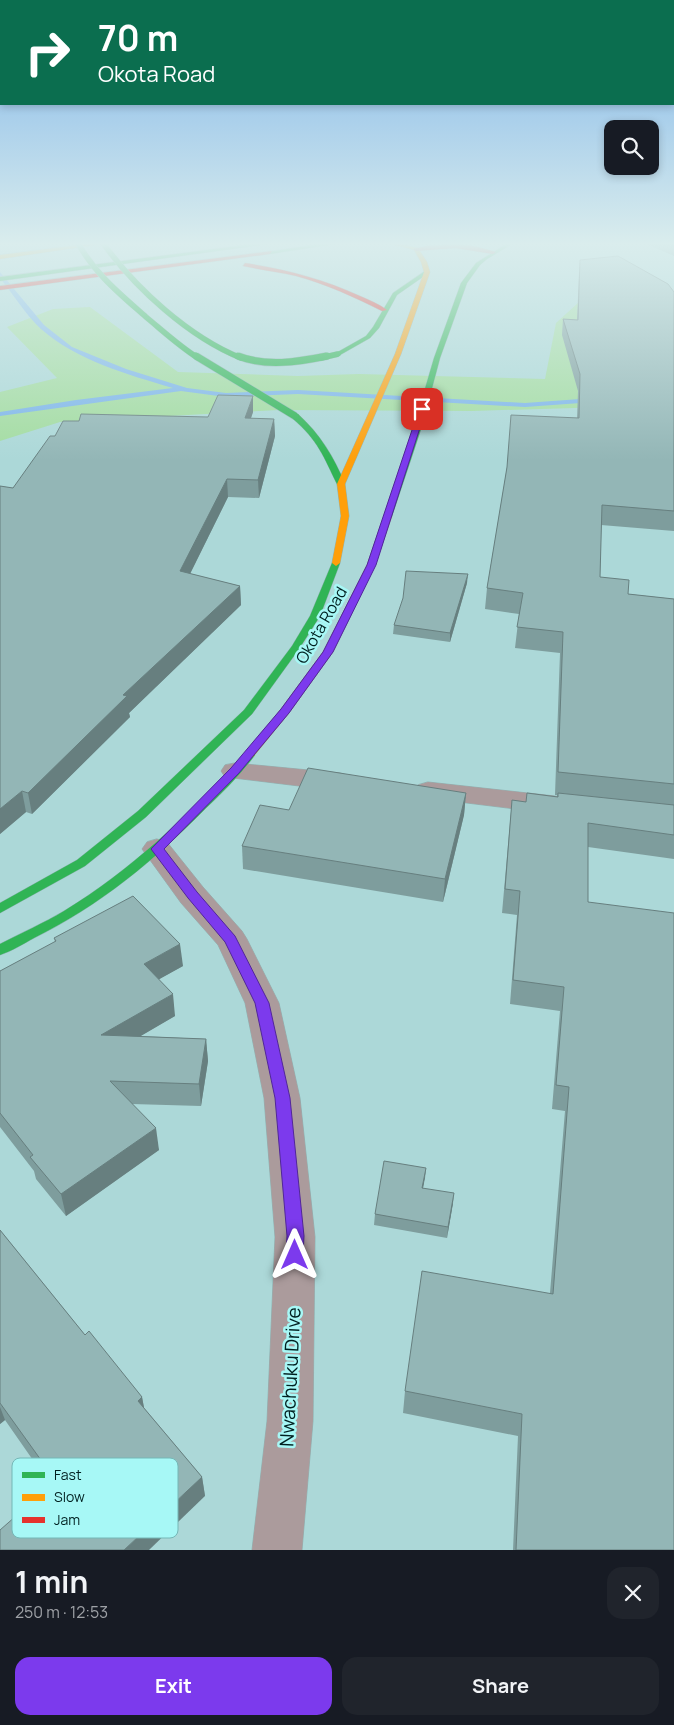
<!DOCTYPE html>
<html lang="en">
<head>
<meta charset="utf-8">
<style>
	body { margin:0; font-family:Manrope,sans-serif; background:#20242c; color:#f1f3f6; height:100vh; display:flex; flex-direction:column; font-size:19px; white-space:nowrap }
	* { box-sizing:border-box; margin:0 }
	p { font-size:16px; color:#9ea1a6 }
	.icon { flex:none; width:28px; height:28px; fill:none; stroke:currentColor; stroke-width:2; stroke-linecap:round; stroke-linejoin:round }
	.map { position:relative; height:1550px; overflow:hidden }
	.drawer { display:flex; flex-direction:column; background:#171b24; flex:1 }
	.drawer>* { flex:none }
	.guide { position:absolute; left:0px; top:0px; width:675px; height:105px; box-shadow:0 2px 8px #0003; background:#0b6e4f; color:#fff; overflow:hidden }
	.fabs { position:absolute; left:604px; top:120px; display:grid; gap:10px }
	.fabs a { display:grid; place-items:center; width:55px; height:55px; border-radius:10px; background:#171b24; box-shadow:0 2px 8px #0003; font-size:25px }
	.pin { position:absolute; display:grid; place-items:center; width:42px; height:42px; color:#fff; margin:-21px; border-radius:10px; box-shadow:0 2px 8px #0006 }
	.me { position:absolute; width:55px; margin:-28px; rotate:0deg; stroke-linejoin:round; filter:drop-shadow(0 0 4px #0008) }
	.turn { display:flex; align-items:center; gap:18px; height:105px; padding:0 15px; font-size:22px }
	.turn .icon { width:65px; height:65px; stroke-width:2.5 }
	.turn b { display:block; font-size:35px; line-height:42px }
	.round { display:grid; place-items:center; flex:none; width:52px; height:52px; border-radius:15px; background:#20242c }
	.headline { display:flex; align-items:center; justify-content:space-between; height:85px; padding:0 15px }
	h1 { font-size:30px; font-weight:700; line-height:38px }
	.button { display:flex; gap:10px; margin-top:auto; padding:10px 15px }
	.button a { flex:1; height:58px; border-radius:15px; background:#7c3aed; color:#fff; font-size:20px; font-weight:700; line-height:58px; text-align:center }
	.button a+a { background:#20242c; color:#f1f3f6 }
	.map>svg:first-child { display:block }
</style>
</head>
<body>
<div class="map">
<svg width="674" height="1550" viewBox="0 0 674 1550">
	<rect width="100%" height="100%" fill="#acd8d8"/>
	<path fill="#a3dca0" d="M590,292l84,113 -202,6 -193,-1 -219,12 -60,19v-49l57,-14 -50,-51 46,-18 37,-2 88,65 120,4 61,-2 186,5 11,-56z"/>
	<g fill="none" stroke-linecap="round" stroke-linejoin="round">
		<path fill="#7cb4ea" fill-rule="evenodd" d="M0,272l44,53 28,22 54,22 61,19 39,5 72,-3 227,13 69,-5 4,2 -4,2 -69,5 -227,-13 -72,3 -45,-6 -181,25v-4l76,-12 97,-12c-47,-14 -95,-27 -132,-59 -15,-14 -28,-35 -41,-51z"/>
		<g stroke="#90b4b4" stroke-width="1">
			<g id="street">
				<path d="M235,763l105,10 10,3 4,6 -4,6 -10,3 -115,-14 -4,-6 4,-6z"/>
				<path d="M428,782l136,15 10,3 4,6 -4,6 -10,3 -146,-18 -4,-6 4,-6z"/>
				<path d="M157,839l10,3 36,45 39,44 5,8 32,64 21,95 15,139 -2,184 -11,129h-50l15,-129 8,-184 -11,-139 -19,-95 -27,-58 -37,-42 -39,-54 5,-7z"/>
			</g>
		</g>
		<g stroke="#90b4b4" stroke-width="1">
			<g id="fast">
				<path d="M259,243h16l-275,38v-4z"/>
				<path d="M325,243h16l-71,11 -3,-2z"/>
				<path d="M508,243h6l-27,16 -7,6 -13,18 -27,75 -18,68 -30,90 -1,2h-6l-1,-2 30,-90 20,-68 27,-75 15,-20z"/>
				<path d="M425,271l5,1 -33,23 -18,33 -9,10 -30,17h-4v-2l30,-17 7,-9 20,-34z"/>
				<path d="M292,414h6c22,20 36,43 47,70l-1,2h-6c-15,-30 -19,-45 -46,-68z"/>
				<path d="M336,560l4,3 -20,53 -21,33 -47,65 -106,103 -61,49 -85,47v-10l77,-43 61,-49 106,-101 48,-64 18,-30 22,-53z"/>
				<path d="M249,752l6,3c-14,19 -32,37 -49,53 -51,52 -107,98 -172,130 -11,6 -22,13 -34,17v-11c21,-11 44,-21 64,-33 69,-42 128,-99 181,-158z"/>
			</g>
		</g>
		<g stroke="#90b4b4" stroke-width="1">
			<g id="slow">
				<path d="M93,243h16l-109,16v-4z"/>
				<path d="M388,243h10l20,5 9,14 3,10 -29,82 -56,130 4,32 -9,47 -4,3 -4,-3 9,-47 -4,-32 58,-130 29,-82 -3,-10 -7,-12z"/>
				<path d="M385,514h6l1,2 -17,49 -42,87 -44,61 -36,44h-8l-2,-2 2,-2 36,-44 42,-57 44,-87z"/>
			</g>
		</g>
		<g stroke="#90b4b4" stroke-width="1">
			<g id="jam">
				<path d="M455,244l19,2 22,6 -3,2 -38,-6 -39,3 -3,-2 13,-3z"/>
				<path d="M272,251l-2,3 -270,36v-4z"/>
				<path d="M245,263c40,6 78,16 115,33 9,4 19,8 27,14l-5,1c-28,-14 -56,-27 -86,-35 -17,-4 -35,-6 -53,-10z"/>
			</g>
		</g>
		<use href="#street" fill="#ab9b9c" fill-rule="evenodd"/>
		<use href="#fast" fill="#30b455" fill-rule="evenodd"/>
		<use href="#slow" fill="#ff9f0a" fill-rule="evenodd"/>
		<use href="#jam" fill="#e5322d" fill-rule="evenodd"/>
		<g stroke="#90b4b4" stroke-width="6" stroke-linecap="butt">
			<g id="fast-bridge-far1">
				<path d="M78,243c17,31 42,51 68,74 17,14 33,29 52,41"/>
				<path d="M103,243c32,45 86,94 138,115"/>
				<path d="M321,358l17,-4"/>
			</g>
		</g>
		<g stroke="#90b4b4" stroke-width="8" stroke-linecap="butt">
			<g id="fast-bridge">
				<path d="M196,356l99,60"/>
				<path d="M238,356c28,11 60,6 89,0"/>
			</g>
		</g>
		<use href="#fast-bridge-far1" stroke="#30b455" stroke-width="5.5"/>
		<use href="#fast-bridge" stroke="#30b455" stroke-width="7"/>
	</g>
	<g fill="#7e9d9d">
		<path d="M644,243h30v13z"/>
		<path d="M580,260l94,32v239l-73,-6 -1,52 28,17 46,5v260l-86,-12v55l86,648h-161l5,-114 -115,-23 2,-22 145,-98 15,-182 -13,-2 8,-98 -50,-7 7,-89 -15,-2 10,-113 14,2 31,-5v-2h-2l5,-142 -45,-5 4,-34 -34,-5 2,-21 20,-120 70,-50 1,-27 -16,-56 1,-16 14,1 2,-46z"/>
		<path d="M253,412l-2,6 23,1 1,17 -16,62 -31,-1 -38,77 50,12 1,19 -112,108 1,4 -98,97 -6,-2 -26,22v-348l13,2 42,-52 24,-15 129,-4z"/>
		<path d="M467,583l-17,59 -57,-8 1,-9z"/>
		<path d="M466,793l-2,22 -21,87 -200,-33 -1,-23 47,-36z"/>
		<path d="M54,938l129,28 -24,13 16,37 -35,20 66,3 2,22 -7,45 -69,-2 27,46 -93,66 -30,-37 -2,-8 -34,-44v-156l55,-29z"/>
		<path d="M426,1168l-3,20 30,15 -6,35 -73,-13 1,-11z"/>
		<path d="M0,1230l85,105 57,62 2,11 58,69 3,19 -154,-10 -46,-66 -5,4z"/>
	</g>
	<g fill="#677f7f">
		<path d="M253,396v16l-8,23v-17z"/>
		<path d="M274,419l1,17 -16,62 -1,-18z"/>
		<path d="M227,479l1,18 -46,93 -2,-19z"/>
		<path d="M468,574l-1,9 -17,59v-9z"/>
		<path d="M240,586l1,19 -112,108 1,4 -98,97 -4,-21 95,-98z"/>
		<path d="M22,791l4,21 -26,22v-25z"/>
		<path d="M466,793l-2,22 -21,87 2,-23z"/>
		<path d="M180,944l3,22 -36,20 -3,-22z"/>
		<path d="M173,994l2,22 -70,41 -4,-22z"/>
		<path d="M206,1039l2,22 -7,45 -2,-22z"/>
		<path d="M156,1128l3,22 -93,66 -5,-22z"/>
		<path d="M426,1168l-1,10 -4,20 1,-10z"/>
		<path d="M454,1193l-1,10 -6,35 1,-11z"/>
		<path d="M142,1397l4,21 -8,-17z"/>
		<path d="M0,1407l5,13 -5,4z"/>
		<path d="M202,1477l3,19 -56,54h-25z"/>
	</g>
	<g fill="#93b6b6" stroke="#677f7f">
		<path d="M618,256l50,28 6,8v219l-72,-6 -2,72 29,3 -1,14 46,5v185l-116,-12 5,-140 -46,-5 6,-34 -36,-5 20,-121 4,-52 68,3 1,-44 -17,-55 15,1 2,-60z"/>
		<path d="M218,395l35,1 -8,22 29,1 -16,61 -31,-1 -47,92 60,15 -117,109 4,1 -99,97 -6,-2 -22,18v-323l13,2 37,-52h5l8,-15h16l2,-7 127,3z"/>
		<path d="M406,571l62,3 -18,59 -56,-8 9,-27z"/>
		<path d="M308,768l158,25 -21,86 -203,-33 18,-41 29,5z"/>
		<path d="M527,793l31,4v-4l116,12v30l-86,-12v79l86,11v637h-158l6,-136 -117,-23 17,-120 131,23 16,-207 -13,-2 8,-98 -51,-7 7,-89 -15,-2 7,-89 14,2z"/>
		<path d="M133,896l47,48 -36,20 29,30 -72,41 105,4 -7,45 -89,-3 46,47 -95,66 -31,-37 3,-2 -33,-42v-142l56,-30 -2,-3z"/>
		<path d="M384,1161l42,7 -4,20 32,5 -6,34 -73,-13z"/>
		<path d="M0,1230l85,105 4,-4 53,66 -4,4 64,76 -78,73h-124v-20l56,-49 -56,-78z"/>
	</g>
	<linearGradient id="sky" x2="0" y2="1"><stop stop-color="#7db4e9"/><stop offset="0.53" stop-color="#daeded"/><stop offset="1" stop-color="#daeded" stop-opacity="0"/></linearGradient>
	<rect width="674" height="460" fill="url(#sky)"/>
	<path fill="#7c3aed" stroke="#51269a" d="M422,407l4,2 -50,156 -43,87 -44,61 -50,60 -75,76 33,43 38,44 34,67 21,95 14,138 -1,19 -2,5 -6,3 -6,-3 -3,-5 1,-19 -12,-138 -20,-95 -30,-61 -37,-44 -37,-49 80,-81 50,-59 42,-57 44,-87 52,-156z"/>
	<g text-anchor="middle" dominant-baseline="central" stroke-width="5" stroke-linejoin="round" paint-order="stroke">
		<g font-size="16" fill="#002020" stroke="#a7f8f6">
			<text transform="translate(321 625) rotate(-60)">Okota Road</text>
		</g>
		<g font-size="19" fill="#002020" stroke="#a7f8f6">
			<text transform="translate(290 1377) rotate(-87)">Nwachuku Drive</text>
		</g>
	</g>
	<rect x="12" y="1458" width="166" height="80" rx="8" fill="#a7f8f6" stroke="#75b7b6" stroke-width="1"/>
	<rect x="22" y="1472" width="23" height="6" fill="#30b455"/>
	<rect x="22" y="1494" width="23" height="7" fill="#ff9f0a"/>
	<rect x="22" y="1517" width="23" height="6" fill="#e5322d"/>
	<g font-size="14" fill="#002020">
		<text x="54" y="1480">Fast</text>
		<text x="54" y="1502">Slow</text>
		<text x="54" y="1525">Jam</text>
	</g>
</svg>
<div class="fabs">
<a><svg class="icon" aria-label="search" viewBox="0 0 24 24"><circle cx="10" cy="10" r="6"/><path d="M15 15l6 6"/></svg></a>
</div>
<div class="pin" style="left:422px;top:409px;background:#d93025"><svg class="icon" aria-label="arrive" viewBox="0 0 24 24"><path d="M6 21V4h12l-3 4 3 4H6"/></svg></div>
<svg class="me" style="left:295px;top:1255px" viewBox="-20 -20 40 40"><path d="M0-17L14 15 0 8-14 15z" fill="#7c3aed" stroke="#fff" stroke-width="4"/></svg>
<div class="guide">
<div class="turn"><svg class="icon" aria-label="right" viewBox="0 0 24 24"><path d="M7 20v-9h11M14 6l5 5-5 5"/></svg><div><b>70 m</b>Okota Road</div></div>
</div>
</div>
<section class="drawer">
<div class="headline"><div><h1>1 min</h1><p>250 m · 12:53</p></div><a class="round"><svg class="icon" aria-label="close" viewBox="0 0 24 24"><path d="M6 6l12 12M18 6L6 18"/></svg></a></div>
<div class="button"><a>Exit</a><a>Share</a></div>
</section>
</body>
</html>
